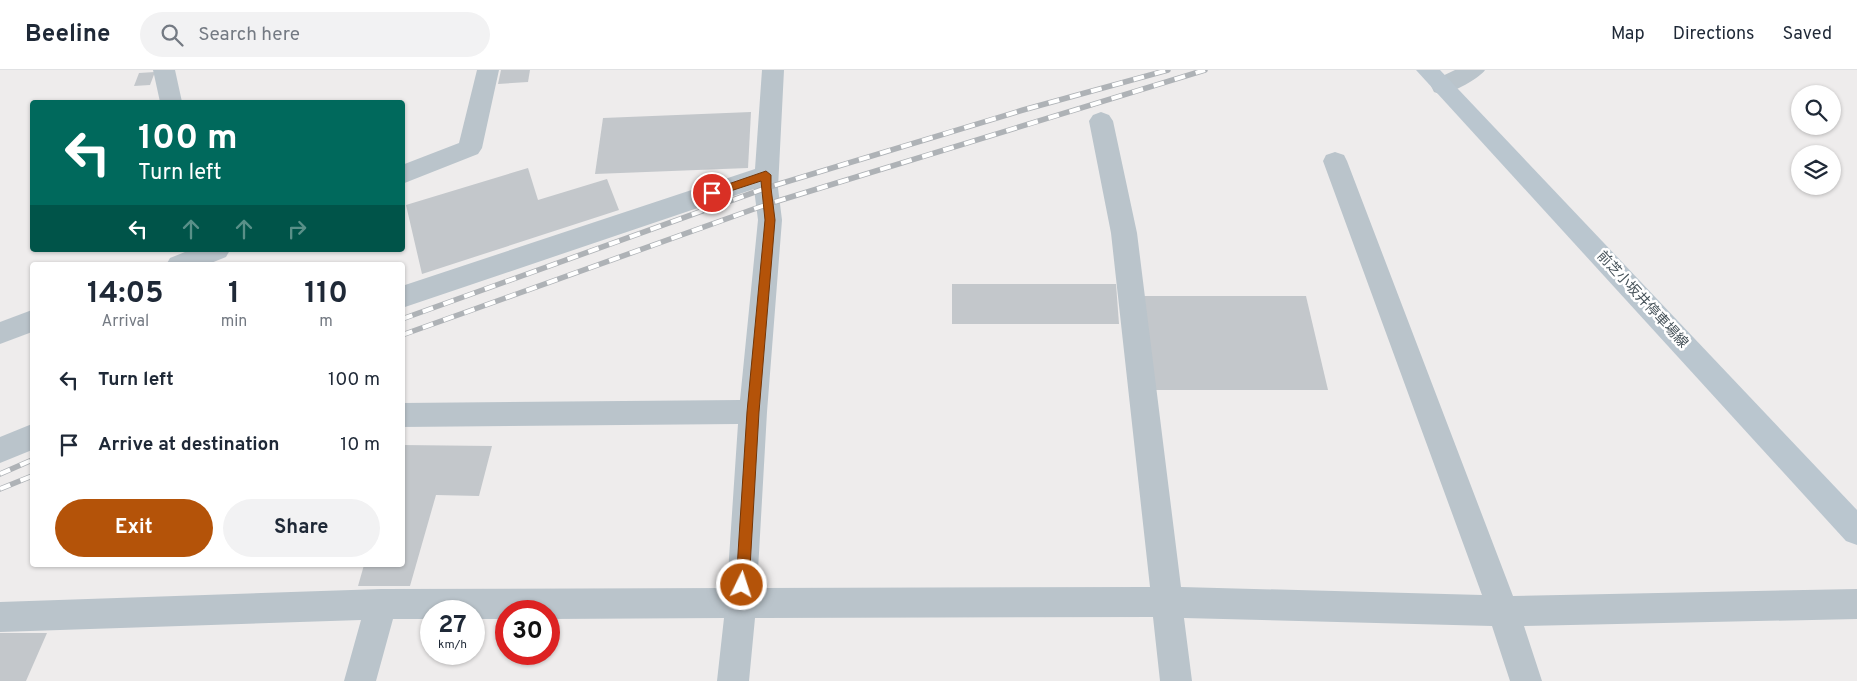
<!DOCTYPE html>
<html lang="en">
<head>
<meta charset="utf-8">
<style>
	body { margin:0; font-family:Overpass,"Noto Sans JP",sans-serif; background:#f2f2f3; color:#1f2937; height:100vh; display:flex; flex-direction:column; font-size:19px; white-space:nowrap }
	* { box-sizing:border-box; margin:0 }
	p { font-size:16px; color:#747a83 }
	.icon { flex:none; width:28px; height:28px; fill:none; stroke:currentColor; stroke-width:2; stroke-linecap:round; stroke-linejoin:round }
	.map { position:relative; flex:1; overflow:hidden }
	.sheet { position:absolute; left:30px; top:192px; width:375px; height:305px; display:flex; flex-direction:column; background:#fff; border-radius:5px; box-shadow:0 1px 4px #0004 }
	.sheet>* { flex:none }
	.guide { position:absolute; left:30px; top:30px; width:375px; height:152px; border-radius:5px; box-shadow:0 1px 4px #0004; background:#00695c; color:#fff; overflow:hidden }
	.controls { position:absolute; left:1791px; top:15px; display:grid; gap:10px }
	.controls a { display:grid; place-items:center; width:50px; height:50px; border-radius:50%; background:#fff; box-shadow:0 1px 4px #0004; font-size:25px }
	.speed { position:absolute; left:420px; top:530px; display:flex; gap:10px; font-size:25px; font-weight:700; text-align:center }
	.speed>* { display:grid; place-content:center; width:65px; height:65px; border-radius:50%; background:#fff; box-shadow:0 1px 4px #0004; line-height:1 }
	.speed small { font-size:12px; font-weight:400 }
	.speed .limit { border:8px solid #d22; background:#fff; color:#111 }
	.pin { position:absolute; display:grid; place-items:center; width:42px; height:42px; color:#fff; margin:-21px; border:2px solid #fff; border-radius:50%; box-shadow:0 1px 5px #0007 }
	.me { position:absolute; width:55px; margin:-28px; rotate:4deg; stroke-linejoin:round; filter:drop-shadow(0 0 4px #0008) }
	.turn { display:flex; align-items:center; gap:18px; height:105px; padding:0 25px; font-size:22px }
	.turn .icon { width:65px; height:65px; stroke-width:2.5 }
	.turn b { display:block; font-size:35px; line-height:42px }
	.lanes { display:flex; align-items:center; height:48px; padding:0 25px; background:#0003; justify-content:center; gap:25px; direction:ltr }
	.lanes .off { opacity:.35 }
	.eta { display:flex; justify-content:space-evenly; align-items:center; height:85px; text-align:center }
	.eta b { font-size:30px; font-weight:700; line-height:35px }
	.cta { display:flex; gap:10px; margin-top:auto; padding:10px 25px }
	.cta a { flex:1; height:58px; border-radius:30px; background:#b45309; color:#fff; font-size:20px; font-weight:700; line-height:58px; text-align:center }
	.cta a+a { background:#f2f2f3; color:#1f2937 }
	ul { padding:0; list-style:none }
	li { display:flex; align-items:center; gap:15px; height:65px; padding:0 25px }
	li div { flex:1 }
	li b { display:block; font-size:19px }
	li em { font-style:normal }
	header { display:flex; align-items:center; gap:30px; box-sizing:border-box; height:70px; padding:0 25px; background:#fff; border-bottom:1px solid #e0e1e3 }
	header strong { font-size:24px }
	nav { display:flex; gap:28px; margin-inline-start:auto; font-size:18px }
	.search { width:350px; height:45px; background:#f2f2f3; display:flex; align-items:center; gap:12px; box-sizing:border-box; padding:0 18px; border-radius:28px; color:#747a83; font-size:19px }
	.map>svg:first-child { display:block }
</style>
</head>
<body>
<header>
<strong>Beeline</strong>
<div class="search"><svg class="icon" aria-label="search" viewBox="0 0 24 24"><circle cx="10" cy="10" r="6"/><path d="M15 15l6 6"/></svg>Search here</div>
<nav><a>Map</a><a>Directions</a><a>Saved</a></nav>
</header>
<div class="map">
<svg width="1857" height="611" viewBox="0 0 1857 611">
	<rect width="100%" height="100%" fill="#eeecec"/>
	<g fill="#c3c7cb">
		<path d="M501,0h29l-2,12 -30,2z"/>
		<path d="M155,2l-5,13 -16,1 5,-13z"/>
		<path d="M751,42l-3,56 -153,6 8,-56z"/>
		<path d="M528,98l10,32 69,-21 12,31 -197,64 -16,-69z"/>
		<path d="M952,214h164l3,40h-167z"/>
		<path d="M1142,226h164l22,94h-174z"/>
		<path d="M402,375l90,1 -13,50 -43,-1 -26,91h-52l6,-21h38z"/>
		<path d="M0,563h47l-21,48h-26z"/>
	</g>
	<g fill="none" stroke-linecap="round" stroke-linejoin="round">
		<g fill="#bac4cb" fill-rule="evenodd">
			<path d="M153,0h22l7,32h-22z"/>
			<path d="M477,0h22l-17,78 -4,6 -76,30v-19l57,-22z"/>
			<path d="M762,0h22l-6,118 4,32 -15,192 -10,176 393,-1 -39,-354 -22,-112 4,-6 8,-3 8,3 4,6 24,112 44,354 301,8 -159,-434 3,-6 9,-3 9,3 3,6 166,435 344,-7v30l-333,7 18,55h-32l-18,-55 -308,-8 8,63h-32l-7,-64 -398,1 -6,63h-32l7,-63 -175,1v-8h-43v8h-32v-8h-43v8h-38l-17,62h-32l17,-61 -361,12v-30l381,-13 346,-1 11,-164 -336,3v-24l338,-3 18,-180 -4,-31 -352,119v-22l353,-117z"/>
			<path d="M1455,0h30c-4,7 -34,24 -43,24 -3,0 -5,-1 -8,-2l-3,-6 3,-6z"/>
			<path d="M190,180h40l-4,7 -20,8h-40l4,-7z"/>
			<path d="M32,240v22l-32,12v-22z"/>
			<path d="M32,354v26l-32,13v-26z"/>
		</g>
		<path fill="#bac6cf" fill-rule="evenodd" d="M1416,0h24l417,440v35l-11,-4z"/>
		<g stroke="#aeb2b6" stroke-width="5.5">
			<g id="rail">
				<path d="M402,249l364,-131 257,-78 145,-40"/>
				<path d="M402,265l366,-131 437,-134"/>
				<path d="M0,404l32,-14"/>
				<path d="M0,419l32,-13"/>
			</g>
		</g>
		<use href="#rail" stroke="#fff" stroke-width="4" stroke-dasharray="11" stroke-linecap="butt"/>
	</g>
	<path fill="#b45309" stroke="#753606" d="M766,101l5,4v13l4,32 -16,192 -10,173 -2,4 -5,2 -4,-2 -2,-4 11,-173 18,-192 -4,-39 -49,16 -5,-4 1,-2z"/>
	<g text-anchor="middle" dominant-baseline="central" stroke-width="5" stroke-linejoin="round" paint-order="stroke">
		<g font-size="14" fill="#455158" stroke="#fff">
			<text transform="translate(1642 230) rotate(47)">前芝小坂井停車場線</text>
		</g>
	</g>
</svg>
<div class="controls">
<a><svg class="icon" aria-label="search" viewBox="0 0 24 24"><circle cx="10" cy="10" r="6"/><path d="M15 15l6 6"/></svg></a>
<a><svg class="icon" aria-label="layers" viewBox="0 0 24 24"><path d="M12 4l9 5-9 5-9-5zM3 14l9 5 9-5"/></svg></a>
</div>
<div class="speed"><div>27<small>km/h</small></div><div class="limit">30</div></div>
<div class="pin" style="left:712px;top:123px;background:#d93025"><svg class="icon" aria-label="arrive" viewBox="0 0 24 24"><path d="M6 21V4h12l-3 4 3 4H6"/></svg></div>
<svg class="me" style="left:742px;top:515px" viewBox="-20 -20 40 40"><circle r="17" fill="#b45309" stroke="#fff" stroke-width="3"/><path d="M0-11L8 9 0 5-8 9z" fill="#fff"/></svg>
<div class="guide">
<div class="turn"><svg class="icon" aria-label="left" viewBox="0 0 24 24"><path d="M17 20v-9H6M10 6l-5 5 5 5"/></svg><div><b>100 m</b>Turn left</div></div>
<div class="lanes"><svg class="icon" aria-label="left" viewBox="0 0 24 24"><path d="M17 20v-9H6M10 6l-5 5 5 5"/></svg><svg class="icon off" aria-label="ahead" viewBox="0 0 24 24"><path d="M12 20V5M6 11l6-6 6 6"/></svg><svg class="icon off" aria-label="ahead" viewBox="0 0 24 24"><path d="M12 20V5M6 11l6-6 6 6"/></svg><svg class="icon off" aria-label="right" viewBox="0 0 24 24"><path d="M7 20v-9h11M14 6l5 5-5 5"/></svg></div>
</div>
<section class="sheet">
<div class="eta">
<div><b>14:05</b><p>Arrival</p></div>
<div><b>1</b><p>min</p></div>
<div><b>110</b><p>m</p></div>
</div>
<ul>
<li><svg class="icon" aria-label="left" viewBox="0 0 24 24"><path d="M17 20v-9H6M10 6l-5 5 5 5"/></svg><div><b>Turn left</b></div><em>100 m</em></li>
<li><svg class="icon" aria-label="arrive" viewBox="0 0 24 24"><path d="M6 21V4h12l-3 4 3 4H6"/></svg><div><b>Arrive at destination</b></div><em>10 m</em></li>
</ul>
<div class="cta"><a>Exit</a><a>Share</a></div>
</section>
</div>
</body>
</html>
